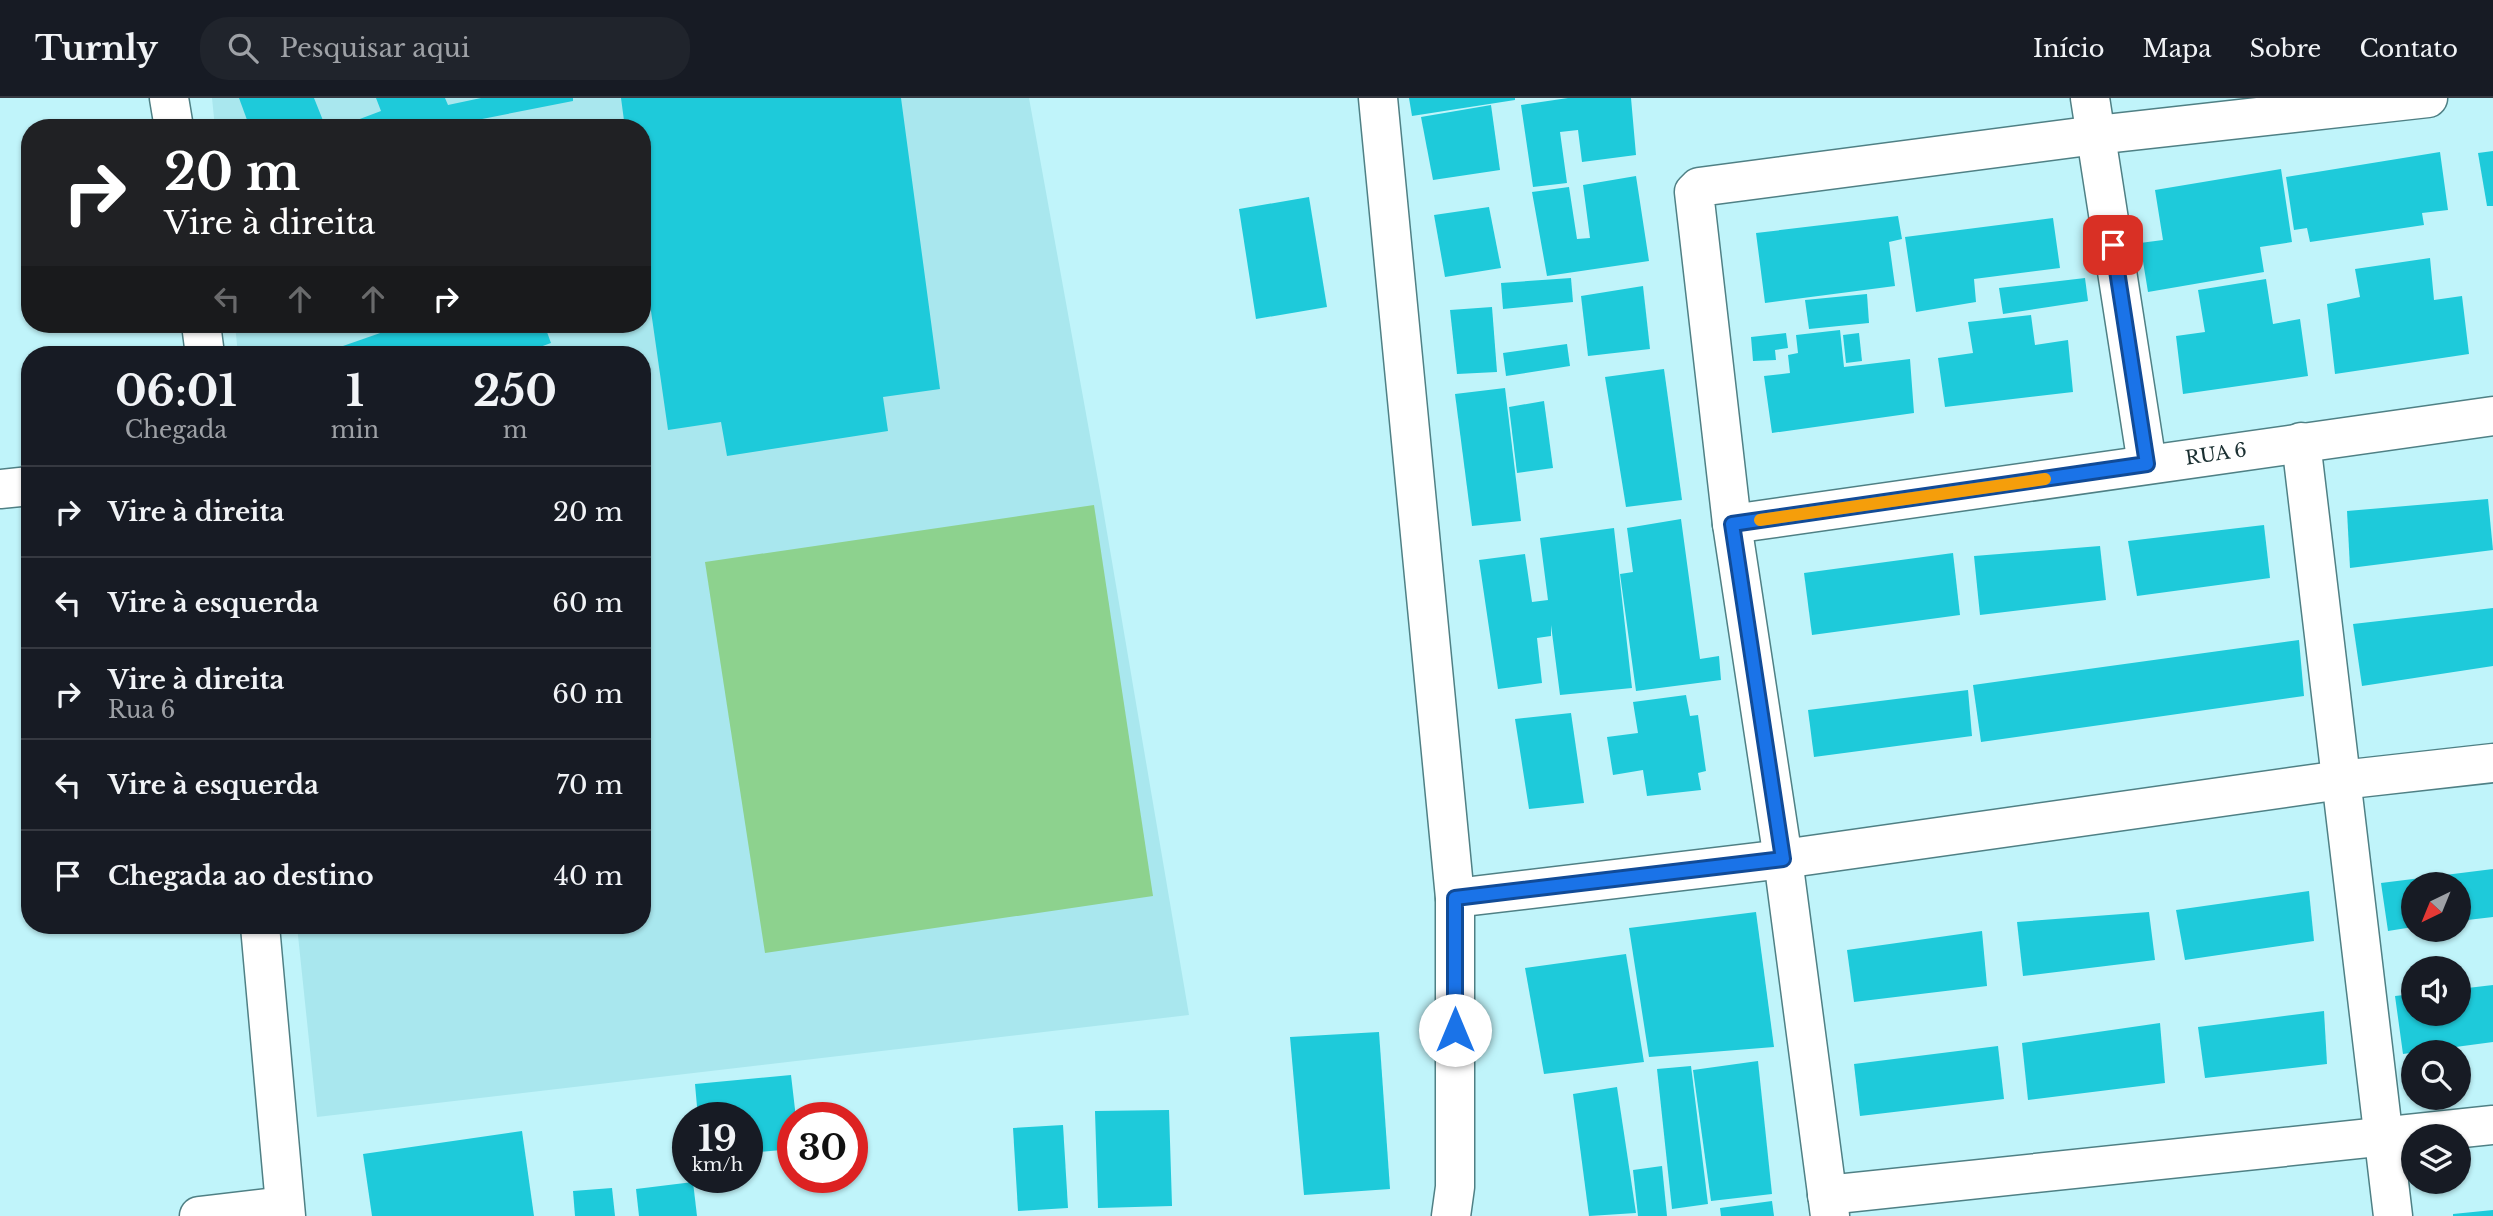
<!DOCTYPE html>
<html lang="pt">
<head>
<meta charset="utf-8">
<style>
	body { margin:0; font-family:"Libre Baskerville",serif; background:#20242c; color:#f1f3f6; height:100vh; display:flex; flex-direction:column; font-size:26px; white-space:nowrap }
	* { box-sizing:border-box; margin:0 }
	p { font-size:23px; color:#9ea1a6 }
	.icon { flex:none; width:38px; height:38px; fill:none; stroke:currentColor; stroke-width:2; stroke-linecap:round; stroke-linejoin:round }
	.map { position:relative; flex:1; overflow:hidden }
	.details { position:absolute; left:21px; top:248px; width:630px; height:588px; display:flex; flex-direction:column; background:#171b24; border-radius:28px; box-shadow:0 2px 5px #0004 }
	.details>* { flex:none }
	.top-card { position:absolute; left:21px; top:21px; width:630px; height:214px; border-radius:28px; box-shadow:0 2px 5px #0004; background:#202124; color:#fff; overflow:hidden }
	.needle { width:46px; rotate:223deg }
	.buttons { position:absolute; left:2401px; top:774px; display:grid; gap:14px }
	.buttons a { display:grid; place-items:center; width:70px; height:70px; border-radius:50%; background:#171b24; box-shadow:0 2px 5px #0004; font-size:35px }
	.speed { position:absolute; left:672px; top:1004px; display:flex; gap:14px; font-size:35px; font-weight:700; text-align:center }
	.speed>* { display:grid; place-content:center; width:91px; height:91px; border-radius:50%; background:#171b24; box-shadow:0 2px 5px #0004; line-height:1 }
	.speed small { font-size:18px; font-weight:400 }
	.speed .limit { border:10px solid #d22; background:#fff; color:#111 }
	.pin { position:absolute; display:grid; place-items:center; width:60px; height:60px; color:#fff; margin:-30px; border-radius:14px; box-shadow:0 4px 10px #0006 }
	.me { position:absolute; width:77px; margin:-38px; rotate:0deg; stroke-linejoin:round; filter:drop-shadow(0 0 5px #0008) }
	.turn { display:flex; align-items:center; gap:24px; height:147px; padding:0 28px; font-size:32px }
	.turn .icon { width:91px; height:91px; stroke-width:2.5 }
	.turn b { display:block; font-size:49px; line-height:60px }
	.lanes { display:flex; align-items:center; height:66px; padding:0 28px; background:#0003; justify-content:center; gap:35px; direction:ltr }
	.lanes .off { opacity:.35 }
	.eta { display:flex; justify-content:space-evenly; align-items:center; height:119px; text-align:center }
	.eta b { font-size:42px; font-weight:800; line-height:49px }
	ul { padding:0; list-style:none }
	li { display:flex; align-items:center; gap:21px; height:91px; padding:0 28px; border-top:2px solid #363941 }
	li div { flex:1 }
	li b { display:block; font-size:26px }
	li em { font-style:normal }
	header { display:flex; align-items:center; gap:42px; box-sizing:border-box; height:98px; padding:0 35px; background:#171b24; border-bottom:2px solid #363941 }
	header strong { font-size:33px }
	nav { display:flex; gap:38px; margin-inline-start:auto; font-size:24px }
	.search { width:490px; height:63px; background:#20242c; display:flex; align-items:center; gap:18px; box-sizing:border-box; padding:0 24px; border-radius:28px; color:#9ea1a6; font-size:26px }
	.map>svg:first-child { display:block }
</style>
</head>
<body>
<header>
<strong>Turnly</strong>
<div class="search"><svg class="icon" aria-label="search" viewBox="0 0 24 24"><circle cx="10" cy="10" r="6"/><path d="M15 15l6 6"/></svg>Pesquisar aqui</div>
<nav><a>Início</a><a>Mapa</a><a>Sobre</a><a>Contato</a></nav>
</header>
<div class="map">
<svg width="2493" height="1118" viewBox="0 0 2493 1118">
	<rect width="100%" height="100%" fill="#c0f4fa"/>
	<path fill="#a9e7ee" d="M212,0h817l71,393 89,524 -872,102 -20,-191h345v-571h-404l-3,-31h407v-196h-427z"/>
	<path fill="#8dd28e" d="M1094,407l59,391 -388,57 -60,-391z"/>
	<g fill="#1ecada">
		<path d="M239,0h75l12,30h-76z"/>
		<path d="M376,0h69l3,7 33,-7h92v3l-101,20 2,7h-138l45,-17z"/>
		<path d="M621,0h280l39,291 -57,8 5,34 -161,25 -6,-34 -53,8 -26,-182v-120h-17z"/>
		<path d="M1409,0h106v2l-103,16z"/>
		<path d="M1568,0h63l5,57 -54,7 -4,-32 -18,2 7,51 -34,4 -12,-82z"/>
		<path d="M1491,7l9,65 -67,10 -12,-63z"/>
		<path d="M2493,53v55h-6l-9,-53z"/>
		<path d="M2440,54l8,58 -26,3 2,12 -114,17 -3,-14 -13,2 -8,-53z"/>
		<path d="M2281,71l11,73 -32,5 4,25 -116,20 -8,-49 23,-3 -8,-50z"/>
		<path d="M1636,78l13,85 -102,15 -15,-84 37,-5 8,52 13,-1 -7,-53z"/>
		<path d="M1309,99l18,110 -71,12 -17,-110z"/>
		<path d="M1489,109l12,61 -56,9 -11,-62z"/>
		<path d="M1898,118l4,23 -13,3 6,44 -130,17 -9,-70z"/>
		<path d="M2053,120l7,50 -86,11 2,23 -60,10 -11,-75z"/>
		<path d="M2430,160l4,42 28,-4 7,58 -134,20 -8,-70 33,-7 -5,-28z"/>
		<path d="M1571,180l2,24 -70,7 -2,-26z"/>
		<path d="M2085,180l3,23 -85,13 -4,-26z"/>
		<path d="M2266,181l7,45 27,-5 8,57 -125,18 -7,-58 29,-4 -7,-42z"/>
		<path d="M1643,188l7,63 -62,7 -7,-60z"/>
		<path d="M1867,196l2,29 -60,6 -4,-29z"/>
		<path d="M1492,209l5,65 -40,2 -7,-64z"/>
		<path d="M2031,217l4,30 33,-5 5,52 -128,15 -7,-49 35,-5 -5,-31z"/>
		<path d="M406,226h138l7,19 -33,12h-171l-4,-9z"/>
		<path d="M1840,232l4,37 66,-8 4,54 -142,20 -8,-57 26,-3 -2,-18 10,-2 -2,-18z"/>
		<path d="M1786,235l2,15 -13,2 1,10 -23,1 -2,-24z"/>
		<path d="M1859,235l3,28 -16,2 -3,-28z"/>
		<path d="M1567,246l3,22 -64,10 -3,-23z"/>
		<path d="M1664,271l18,131 -56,7 -21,-130z"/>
		<path d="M1505,290l16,133 -49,5 -17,-132z"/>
		<path d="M1544,303l9,67 -36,5 -8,-66z"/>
		<path d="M2488,401l5,51 -143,18 -3,-57z"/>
		<path d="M1681,421l19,140 19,-3 2,24 -85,11 -16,-117 13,-2 -6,-44z"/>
		<path d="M2264,427l6,53 -133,18 -9,-55z"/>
		<path d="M1614,430l18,160 -72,7 -9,-70v11l-14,2 5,45 -44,6 -19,-129 46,-6 7,48 16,-2 -8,-62z"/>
		<path d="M2100,448l6,54 -126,15 -6,-59z"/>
		<path d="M1953,455l7,62 -148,20 -8,-62z"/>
		<path d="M2493,510v58l-131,20 -9,-62z"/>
		<path d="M2299,542l5,56 -323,46 -8,-57z"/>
		<path d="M1968,592l4,46 -158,21 -6,-47z"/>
		<path d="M1686,597l4,21 8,-1 8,56 -8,2 3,17 -54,6 -4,-26 -30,5 -6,-38 31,-4 -5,-31z"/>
		<path d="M1571,615l13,90 -55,6 -14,-90z"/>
		<path d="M2493,771v48l-34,4v-37h-46v43l-25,4 -7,-48z"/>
		<path d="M2309,793l5,50 -129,19 -9,-50z"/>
		<path d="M1756,814l18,135 -125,10 -20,-129z"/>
		<path d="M2149,814l6,48 -132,16 -6,-54z"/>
		<path d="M1982,833l5,55 -133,16 -7,-52z"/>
		<path d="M1626,856l18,108 -100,12 -19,-106z"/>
		<path d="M2493,887v57l-90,12 -8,-58 18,-2v19h46v-24z"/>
		<path d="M2324,913l3,53 -122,14 -7,-51z"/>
		<path d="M2160,925l5,60 -137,17 -6,-57z"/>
		<path d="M1379,934l11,157 -86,6 -14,-158z"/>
		<path d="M1998,948l6,53 -144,17 -6,-52z"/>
		<path d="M1758,963l14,133 -61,7 -18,-131z"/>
		<path d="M1691,968l17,138 -36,5 -15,-140z"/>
		<path d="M791,977l5,43h-3v31l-46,4v-35h-49l-3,-34z"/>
		<path d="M1617,989l19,126 -47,3 -16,-122z"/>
		<path d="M1169,1012l3,96 -74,2 -3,-97z"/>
		<path d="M1063,1027l5,83 -50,3 -5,-83z"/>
		<path d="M522,1033l12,85h-162l-9,-62z"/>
		<path d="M1662,1068l5,50h-29l-5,-46z"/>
		<path d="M693,1084l4,34h-58l-3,-27z"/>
		<path d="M612,1090l3,28h-40l-2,-25z"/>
		<path d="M1772,1103l2,15h-53l-1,-8z"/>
		<path d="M2493,1112v6h-40v-2z"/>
	</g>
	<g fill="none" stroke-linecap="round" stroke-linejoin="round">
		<g stroke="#4f8085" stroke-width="41">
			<g id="minor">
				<path d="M169,0l5,30"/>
				<path d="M1378,0l77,800v289l-4,29"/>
				<path d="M2090,0l57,366"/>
				<path d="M201,226l4,31"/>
				<path d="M2301,344l92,774"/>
				<path d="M0,391l30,-3"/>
				<path d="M1732,426l761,-108"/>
				<path d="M1455,800l328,-39 558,-79 152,-17"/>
				<path d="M260,828l26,290"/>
				<path d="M1827,1097l666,-70"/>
				<path d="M199,1118l85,-10"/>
				<path d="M1830,1118l-47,-357 -51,-335 -38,-332 5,-5 397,-52 332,-37"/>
			</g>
		</g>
		<use href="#minor" stroke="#fff" stroke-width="38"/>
	</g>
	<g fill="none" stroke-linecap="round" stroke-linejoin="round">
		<g stroke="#114b97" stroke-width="18">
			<path id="route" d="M1455,932v-132l328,-39 -51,-335 415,-60 -34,-219"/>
		</g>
		<use href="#route" stroke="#1a73e8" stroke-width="12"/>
		<path stroke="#f59e0b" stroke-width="12" d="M1760,422l285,-41"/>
	</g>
	<g text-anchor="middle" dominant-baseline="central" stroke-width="6" stroke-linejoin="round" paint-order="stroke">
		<g font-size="19" fill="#1b3032" stroke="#fff">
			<text transform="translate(2216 356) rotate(-8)">RUA 6</text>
		</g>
	</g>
</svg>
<div class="buttons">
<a><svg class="needle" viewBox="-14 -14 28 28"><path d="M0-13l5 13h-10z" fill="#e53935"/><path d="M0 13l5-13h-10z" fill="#9ea1a6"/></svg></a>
<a><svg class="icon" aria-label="sound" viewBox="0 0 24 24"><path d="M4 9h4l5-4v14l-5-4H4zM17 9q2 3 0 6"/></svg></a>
<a><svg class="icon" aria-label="search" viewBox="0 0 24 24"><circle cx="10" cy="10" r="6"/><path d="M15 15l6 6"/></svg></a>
<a><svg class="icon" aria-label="layers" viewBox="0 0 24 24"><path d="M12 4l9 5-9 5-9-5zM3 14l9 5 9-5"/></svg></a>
</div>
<div class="speed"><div>19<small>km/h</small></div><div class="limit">30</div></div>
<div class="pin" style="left:2113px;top:147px;background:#d93025"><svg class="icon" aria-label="arrive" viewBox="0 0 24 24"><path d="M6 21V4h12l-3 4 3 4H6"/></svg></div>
<svg class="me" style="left:1455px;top:932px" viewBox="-20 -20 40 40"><circle r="19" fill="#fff"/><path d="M0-13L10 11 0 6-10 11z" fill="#1a73e8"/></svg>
<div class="top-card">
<div class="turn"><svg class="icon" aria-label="right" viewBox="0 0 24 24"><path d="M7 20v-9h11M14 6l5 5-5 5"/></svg><div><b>20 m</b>Vire à direita</div></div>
<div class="lanes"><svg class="icon off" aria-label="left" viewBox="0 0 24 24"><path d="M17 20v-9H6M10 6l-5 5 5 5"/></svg><svg class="icon off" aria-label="ahead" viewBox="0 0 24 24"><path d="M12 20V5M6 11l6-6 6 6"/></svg><svg class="icon off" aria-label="ahead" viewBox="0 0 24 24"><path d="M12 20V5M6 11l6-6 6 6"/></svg><svg class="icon" aria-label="right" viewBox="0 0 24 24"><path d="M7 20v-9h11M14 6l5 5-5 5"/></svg></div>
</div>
<section class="details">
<div class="eta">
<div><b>06:01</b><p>Chegada</p></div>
<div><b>1</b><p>min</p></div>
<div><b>250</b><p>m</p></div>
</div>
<ul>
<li><svg class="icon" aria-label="right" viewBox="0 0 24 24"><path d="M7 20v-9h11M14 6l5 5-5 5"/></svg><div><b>Vire à direita</b></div><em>20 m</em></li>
<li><svg class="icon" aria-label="left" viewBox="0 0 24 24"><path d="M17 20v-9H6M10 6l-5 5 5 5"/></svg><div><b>Vire à esquerda</b></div><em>60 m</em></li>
<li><svg class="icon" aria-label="right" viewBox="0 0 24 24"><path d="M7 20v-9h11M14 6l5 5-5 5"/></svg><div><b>Vire à direita</b><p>Rua 6</p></div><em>60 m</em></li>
<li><svg class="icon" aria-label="left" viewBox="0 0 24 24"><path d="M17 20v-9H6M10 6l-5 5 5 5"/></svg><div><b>Vire à esquerda</b></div><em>70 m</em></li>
<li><svg class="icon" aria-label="arrive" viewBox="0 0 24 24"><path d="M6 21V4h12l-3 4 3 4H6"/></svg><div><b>Chegada ao destino</b></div><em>40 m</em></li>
</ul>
</section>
</div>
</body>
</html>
